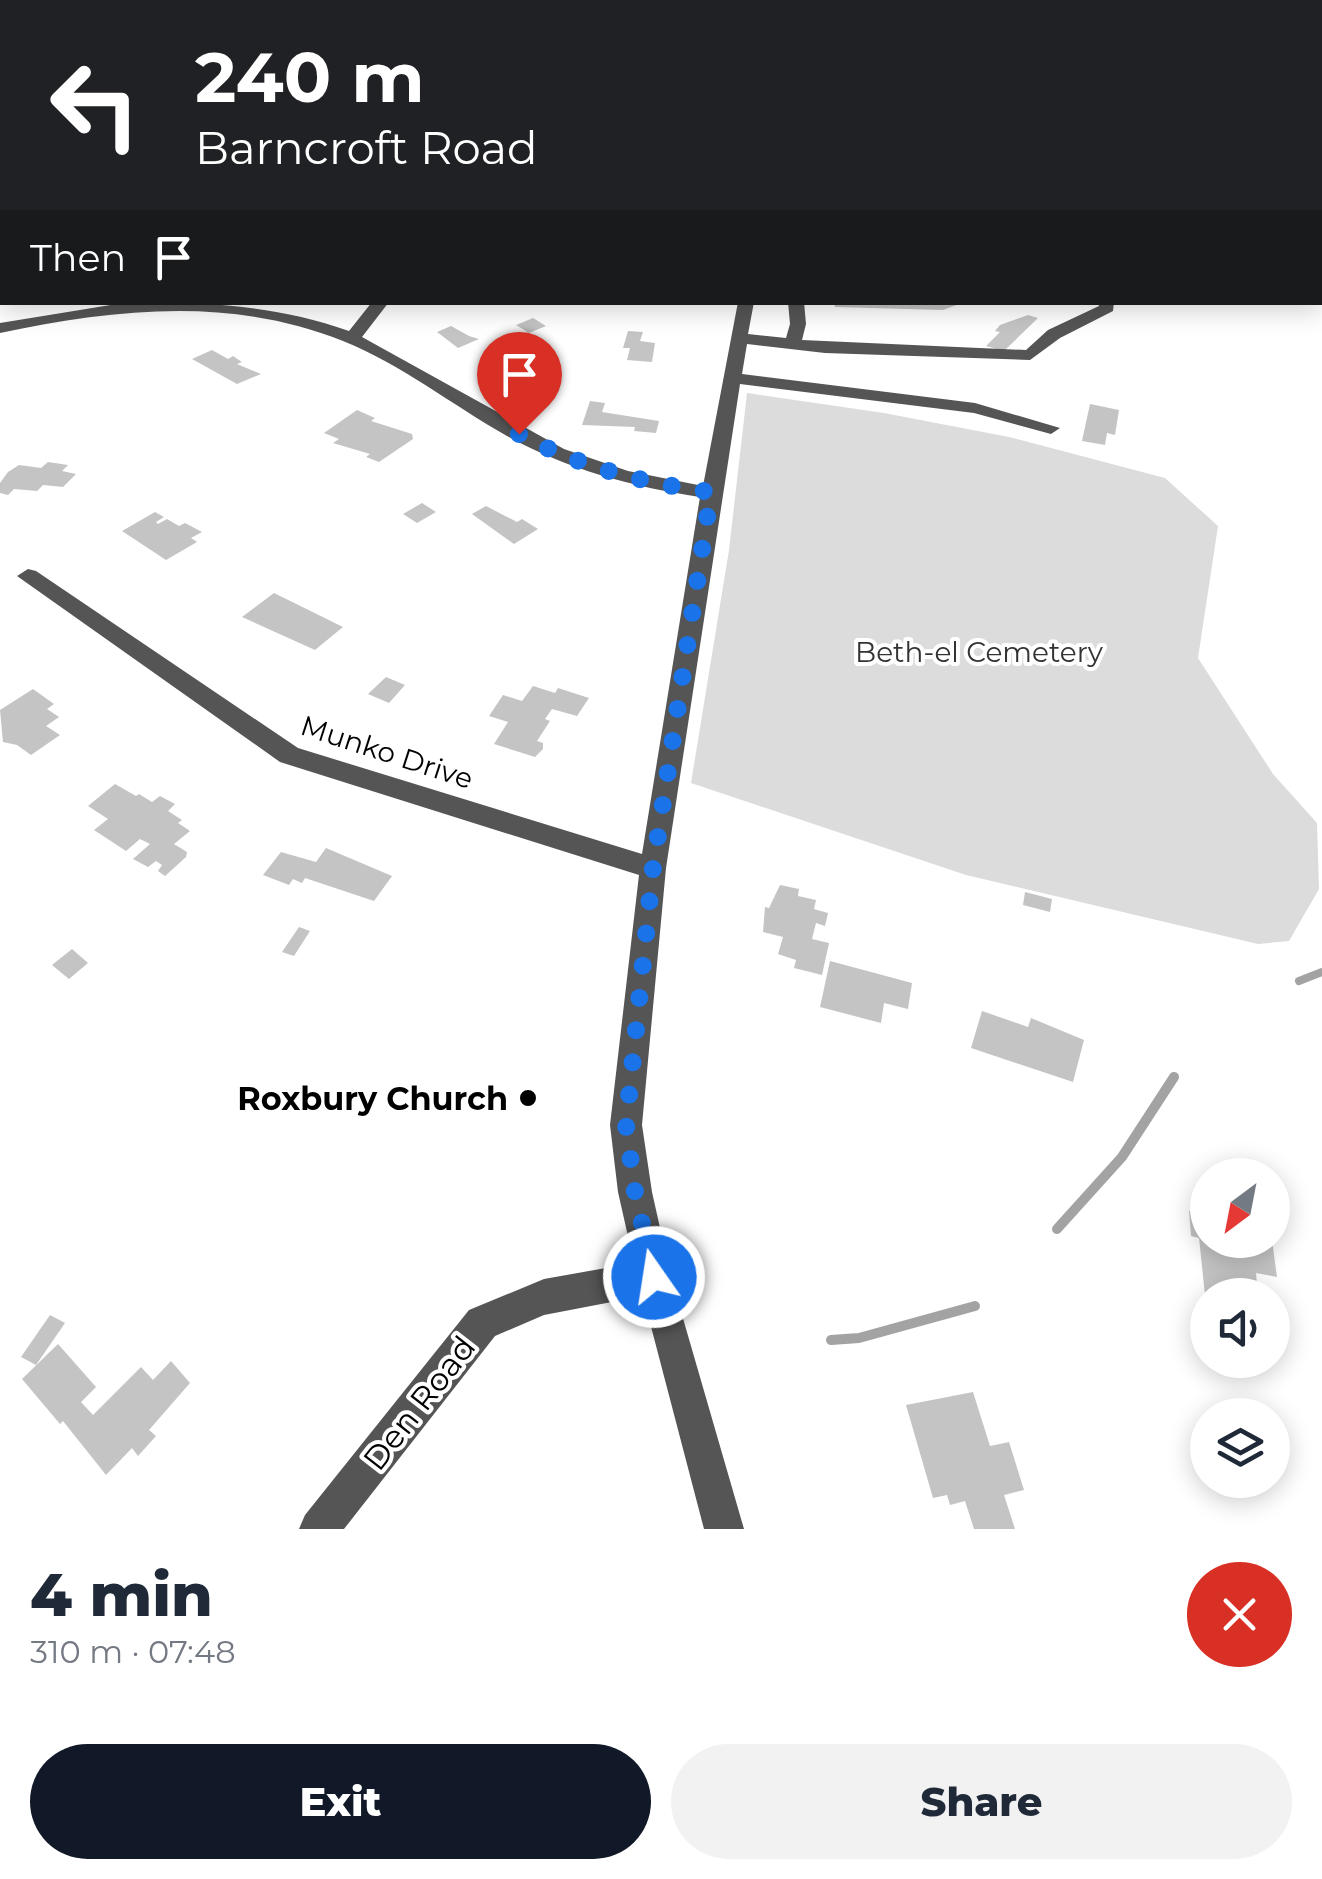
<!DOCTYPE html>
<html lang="en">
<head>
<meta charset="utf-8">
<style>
	body { margin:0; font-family:Montserrat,sans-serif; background:#f2f2f3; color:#1f2937; height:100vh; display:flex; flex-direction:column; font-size:38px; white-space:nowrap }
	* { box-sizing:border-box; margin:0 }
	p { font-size:32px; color:#747a83 }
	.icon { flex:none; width:55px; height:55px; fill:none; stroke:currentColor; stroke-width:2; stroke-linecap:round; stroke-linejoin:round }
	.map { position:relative; height:1529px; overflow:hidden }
	.drawer { display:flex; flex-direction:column; background:#fff; flex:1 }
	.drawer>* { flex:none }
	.banner { position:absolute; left:0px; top:0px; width:1322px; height:305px; box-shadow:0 5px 25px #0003; background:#202124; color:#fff; overflow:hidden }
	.needle { width:65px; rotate:212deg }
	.controls { position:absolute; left:1190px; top:1158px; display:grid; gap:20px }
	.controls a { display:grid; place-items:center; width:100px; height:100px; border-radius:50%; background:#fff; box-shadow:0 5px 25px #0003; font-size:50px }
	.pin { position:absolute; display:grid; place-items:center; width:85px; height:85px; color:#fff; margin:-102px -42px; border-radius:50% 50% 50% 0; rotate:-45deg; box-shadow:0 0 10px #0007 }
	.pin .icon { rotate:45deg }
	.me { position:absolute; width:110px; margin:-55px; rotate:347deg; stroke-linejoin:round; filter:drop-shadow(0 0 8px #0008) }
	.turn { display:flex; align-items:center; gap:35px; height:210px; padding:0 30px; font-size:45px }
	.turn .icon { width:130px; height:130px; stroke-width:2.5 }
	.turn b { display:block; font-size:70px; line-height:85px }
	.then { display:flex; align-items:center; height:95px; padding:0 30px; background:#0003; gap:20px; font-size:38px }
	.round { display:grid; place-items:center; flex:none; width:105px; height:105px; border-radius:52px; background:#f2f2f3 }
	.head { display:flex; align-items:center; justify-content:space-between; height:170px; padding:0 30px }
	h1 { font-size:60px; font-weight:800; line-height:75px }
	.button { display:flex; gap:20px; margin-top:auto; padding:20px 30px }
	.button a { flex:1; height:115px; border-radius:60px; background:#111827; color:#fff; font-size:40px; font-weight:800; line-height:115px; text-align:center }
	.button a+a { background:#f2f2f3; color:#1f2937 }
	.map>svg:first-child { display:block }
</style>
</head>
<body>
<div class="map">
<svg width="1322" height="1529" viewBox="0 0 1322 1529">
	<rect width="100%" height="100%" fill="#fff"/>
	<path fill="#dcdcdc" d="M747,393l137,20 125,24 156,41 53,48 -20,132 75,116 44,49 2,66 -30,52 -31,3 -292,-69 -275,-92 38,-233z"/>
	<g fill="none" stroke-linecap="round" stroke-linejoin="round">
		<path stroke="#a3a3a3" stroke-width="8" d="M1299,981l23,-9"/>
		<g stroke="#a3a3a3" stroke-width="10">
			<path d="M1057,1229l65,-72 52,-80"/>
			<path d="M831,1340l28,-2 116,-32"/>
		</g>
	</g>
	<g fill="#c4c4c4">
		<path d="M834,302h128v1l-19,7 -108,-3z"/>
		<path d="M1028,315l10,3 -34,33 -18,-5 14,-14 -5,-1 5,-6z"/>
		<path d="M533,318l13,8 -17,7 -13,-8z"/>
		<path d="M451,326l18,10 10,3 -21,9 -21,-16z"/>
		<path d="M628,331l15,1 -3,9 15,2 -3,19 -25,-2 3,-12h-7z"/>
		<path d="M212,350l16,9 5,-3 9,6 -5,2 24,10 -24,10 -45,-25z"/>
		<path d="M590,401l15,2 -3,9 57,9 -3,12 -22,-2 1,-4 -53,-2z"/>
		<path d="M1090,404l29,6 -4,25 -8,-2 -2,12 -23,-4z"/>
		<path d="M357,410l18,8 -4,3 41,13 1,5 -34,23 -13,-5 4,-3 -37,-11 6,-4 -15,-6z"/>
		<path d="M48,462l20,3 -6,6 14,3 -13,13 -20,-2 -6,6 -23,-2 -6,6 -8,-2v-10l8,-11 11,-7 22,3z"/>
		<path d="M422,503l14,9 -19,11 -14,-9z"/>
		<path d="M486,506l31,16 5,-3 16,10 -24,15 -42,-30z"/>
		<path d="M155,512l9,5 -8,5 2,2 9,-5 12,7 6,-3 17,9 -11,6 6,4 -31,18 -44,-29z"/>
		<path d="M274,593l69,34 -28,23 -73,-33z"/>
		<path d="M386,677l19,8 -16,18 -21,-9z"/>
		<path d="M533,686l22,7 3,-5 31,10 -12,18 -25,-7 -7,10 5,2 -13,20 6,2v6l-8,8 -41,-13 14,-22 -19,-6 14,-21 19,6z"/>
		<path d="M33,689l21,15 -7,5 12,8 -13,9 14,9 -29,20 -14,-10 -14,-3 -3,-32z"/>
		<path d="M115,784l21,12 3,-2 13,8 8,-6 15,8 -7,7 14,9 -4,3 12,8 -16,13 13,8 -1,5 -21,19 -7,-5 4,-6 -6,-4 -8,6 -15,-8 17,-15 -10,-5 -14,12 -32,-21 14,-11 -20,-13z"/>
		<path d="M326,848l66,28 -18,25 -69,-23 -3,5 -9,-4 -4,6 -26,-10 18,-23 35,10z"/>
		<path d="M780,885l19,4 -1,7 18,4 -2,9 14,4 -3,13 -9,-3 -4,16 17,4 -7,32 -28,-7 2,-8 -18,-6 5,-17 -20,-5 2,-25 4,1z"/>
		<path d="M1025,892l27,7 -2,13 -27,-7z"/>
		<path d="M299,927l11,4 -16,25 -12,-4z"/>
		<path d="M72,949l16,14 -19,16 -17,-14z"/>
		<path d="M830,961l82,22 -4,26 -24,-6 -3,20 -61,-16z"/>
		<path d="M982,1011l46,16 3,-9 53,22 -11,42 -102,-34z"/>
		<path d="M1198,1181l10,2v57h64l5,37 -21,-4 2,22h-53l-6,-57 -8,-2 -2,-25 13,2z"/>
		<path d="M50,1315l15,8 -29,42 -15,-8z"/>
		<path d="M58,1344l38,43 -15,15 12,13 48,-48 12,13 18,-19 19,22 -41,47 7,6 -18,20 -6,-8 -26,27 -43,-54 -3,3 -38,-45z"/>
		<path d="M973,1392l17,54 19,-4 15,48 -20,5 11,34h-41l-9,-28 -15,4 -3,-10 -14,3 -27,-93z"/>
	</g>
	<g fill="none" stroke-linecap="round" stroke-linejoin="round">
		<g fill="#555" fill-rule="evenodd">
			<path d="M395,0h15l1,2h-14z"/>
			<path d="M966,0h10l1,1 -9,1z"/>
			<path d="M1241,0h23l1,2h-21z"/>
			<rect x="1320" y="4" width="2" height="6"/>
			<rect x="1320" y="85" width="2" height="8"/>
			<path d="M2,91v8l-2,1v-8z"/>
			<path d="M129,302c77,0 146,3 220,29l23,-29h17l-27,35 202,112 64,22 75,15 35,-184h16l-6,32 38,4 4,-14 -2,-22h16l2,22 -4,16 224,10 22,-20 51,-24 -1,-4h16l-1,9 -53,27 -30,22 -205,-7 -78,-9 -5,30 233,29 85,25 -9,6 -77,-21 -234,-29 -74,484 -24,257 10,67 19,85 73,252h-40l-61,-233 -99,19 -49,21 -151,193h-45l6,-14 164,-205 75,-31 90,-16 -16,-71 -8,-67 29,-250 -359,-113 -263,-186 11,-7 8,2 262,177 344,106 58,-357c-67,-10 -134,-28 -193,-61 -55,-31 -106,-72 -164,-95 -111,-45 -229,-32 -343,-8v-10z"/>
		</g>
	</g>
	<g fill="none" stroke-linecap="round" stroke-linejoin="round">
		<path stroke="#1a73e8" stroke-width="18" stroke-dasharray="0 32.4" d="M519,434c61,33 124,49 192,58l-58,376 -27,257 9,67 19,85"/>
	</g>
	<circle fill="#000" stroke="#fff" stroke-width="4" cx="528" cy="1098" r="10"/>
	<g text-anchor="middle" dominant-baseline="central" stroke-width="8" stroke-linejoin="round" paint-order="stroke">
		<g font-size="28" fill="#333" stroke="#fff">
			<text x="979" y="652">Beth-el Cemetery</text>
		</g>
		<g font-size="28" fill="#000" stroke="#fff">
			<text transform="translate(387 752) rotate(18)">Munko Drive</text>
		</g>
		<g font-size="32" font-weight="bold" fill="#000" stroke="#fff" text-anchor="end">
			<text x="508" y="1098">Roxbury Church</text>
		</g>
		<g font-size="32" fill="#000" stroke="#fff">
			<text transform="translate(419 1403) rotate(-52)">Den Road</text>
		</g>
	</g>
</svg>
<div class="controls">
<a><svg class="needle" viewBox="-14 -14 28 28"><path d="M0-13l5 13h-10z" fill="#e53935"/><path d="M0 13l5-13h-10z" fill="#747a83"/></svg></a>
<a><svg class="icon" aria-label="sound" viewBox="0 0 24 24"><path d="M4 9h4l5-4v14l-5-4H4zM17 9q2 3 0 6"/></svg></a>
<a><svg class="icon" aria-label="layers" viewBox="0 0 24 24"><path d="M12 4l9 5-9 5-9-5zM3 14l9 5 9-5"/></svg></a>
</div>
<div class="pin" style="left:519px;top:434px;background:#d93025"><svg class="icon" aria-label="arrive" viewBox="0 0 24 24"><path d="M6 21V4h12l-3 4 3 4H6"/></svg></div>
<svg class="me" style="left:654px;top:1277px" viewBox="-20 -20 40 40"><circle r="17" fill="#1a73e8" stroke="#fff" stroke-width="3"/><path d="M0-11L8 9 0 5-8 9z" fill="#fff"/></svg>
<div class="banner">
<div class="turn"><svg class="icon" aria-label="left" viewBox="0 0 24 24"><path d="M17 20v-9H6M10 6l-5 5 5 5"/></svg><div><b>240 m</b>Barncroft Road</div></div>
<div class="then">Then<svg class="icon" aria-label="arrive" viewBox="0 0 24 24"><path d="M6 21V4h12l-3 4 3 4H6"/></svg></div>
</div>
</div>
<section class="drawer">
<div class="head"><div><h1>4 min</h1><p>310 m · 07:48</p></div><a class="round" style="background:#d93025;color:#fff"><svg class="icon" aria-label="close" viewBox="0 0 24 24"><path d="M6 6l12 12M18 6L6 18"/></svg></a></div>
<div class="button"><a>Exit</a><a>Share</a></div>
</section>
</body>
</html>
